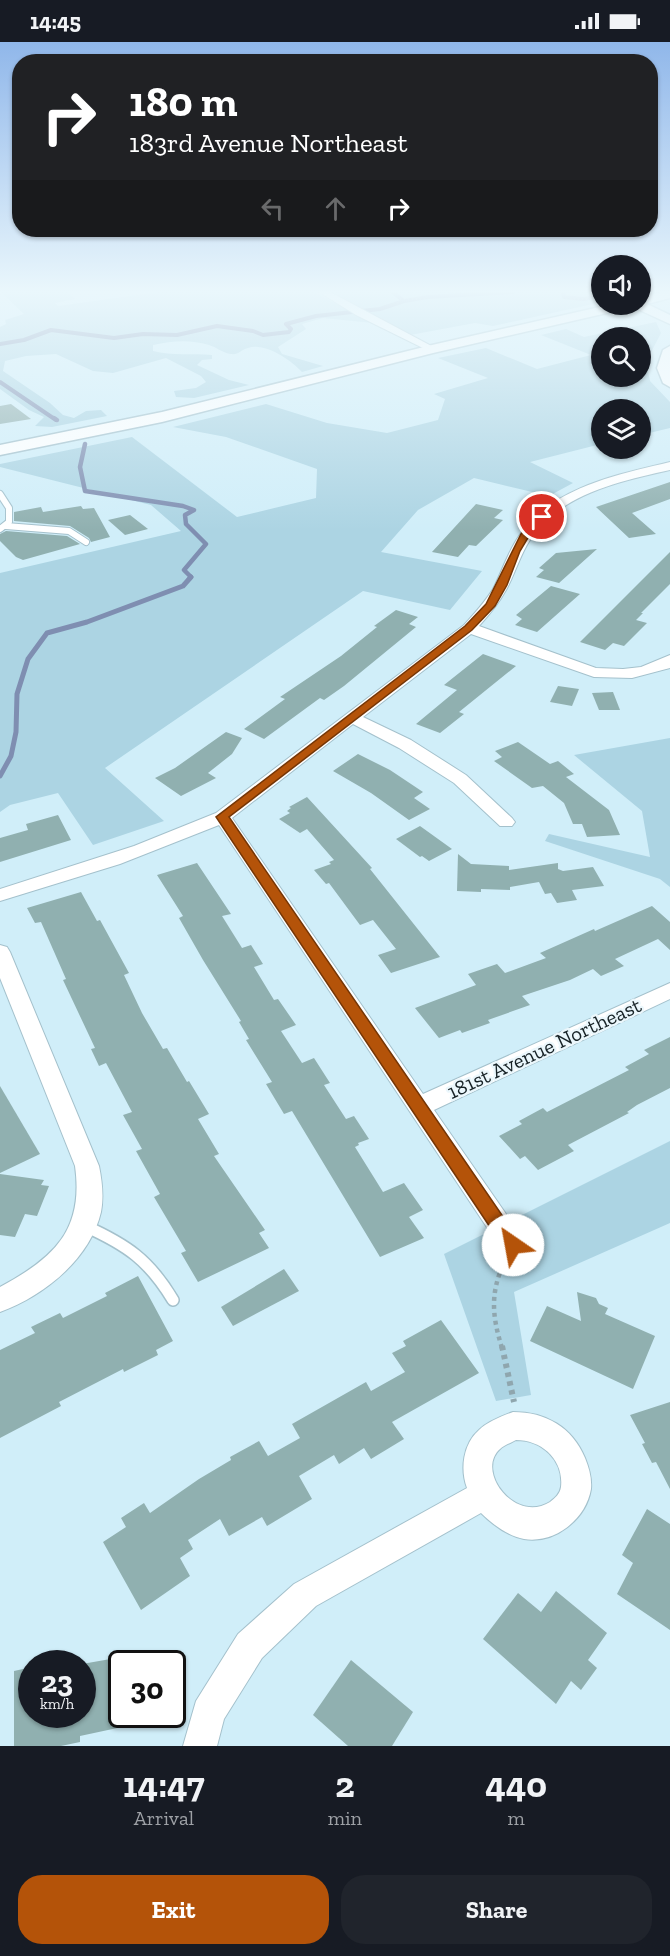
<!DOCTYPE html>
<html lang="en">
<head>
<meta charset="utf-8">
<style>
	body { margin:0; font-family:"Zilla Slab",serif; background:#20242c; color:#f1f3f6; height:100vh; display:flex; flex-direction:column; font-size:22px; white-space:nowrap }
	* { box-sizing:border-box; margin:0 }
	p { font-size:20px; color:#9ea1a6 }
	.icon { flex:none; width:33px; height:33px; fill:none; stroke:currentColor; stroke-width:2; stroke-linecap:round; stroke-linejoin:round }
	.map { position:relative; height:1704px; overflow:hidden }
	.sheet { display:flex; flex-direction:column; background:#171b24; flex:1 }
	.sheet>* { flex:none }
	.hud { position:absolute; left:12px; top:12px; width:646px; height:183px; border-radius:24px; box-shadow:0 2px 4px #0004; background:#202124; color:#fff; overflow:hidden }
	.buttons { position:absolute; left:591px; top:213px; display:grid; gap:12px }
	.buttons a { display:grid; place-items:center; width:60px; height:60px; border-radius:50%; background:#171b24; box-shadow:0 2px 4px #0004; font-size:30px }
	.speed { position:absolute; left:18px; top:1608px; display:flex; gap:12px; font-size:30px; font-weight:700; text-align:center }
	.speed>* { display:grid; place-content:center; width:78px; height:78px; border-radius:50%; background:#171b24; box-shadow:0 2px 4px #0004; line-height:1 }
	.speed small { font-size:15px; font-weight:400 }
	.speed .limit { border:3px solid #111; border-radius:9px; background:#fff; color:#111 }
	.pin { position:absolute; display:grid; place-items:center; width:51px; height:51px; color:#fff; margin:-26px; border:3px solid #fff; border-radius:50%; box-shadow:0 2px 6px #0007 }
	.me { position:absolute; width:66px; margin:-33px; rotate:327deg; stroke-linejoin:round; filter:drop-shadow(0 0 4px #0008) }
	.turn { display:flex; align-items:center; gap:21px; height:126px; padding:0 18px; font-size:27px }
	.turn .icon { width:78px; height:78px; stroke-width:2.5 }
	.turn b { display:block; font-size:42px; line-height:51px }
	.lanes { display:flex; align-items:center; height:57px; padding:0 18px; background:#0003; justify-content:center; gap:30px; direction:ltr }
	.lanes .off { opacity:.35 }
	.eta { display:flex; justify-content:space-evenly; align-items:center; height:102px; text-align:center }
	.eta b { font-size:36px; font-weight:700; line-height:42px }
	.primary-button { display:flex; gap:12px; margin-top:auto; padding:12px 18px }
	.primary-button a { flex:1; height:69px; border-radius:24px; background:#b45309; color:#fff; font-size:24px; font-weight:700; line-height:69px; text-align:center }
	.primary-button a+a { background:#20242c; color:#f1f3f6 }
	.status { display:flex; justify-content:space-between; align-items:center; height:42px; padding:0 30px; background:#171b24; direction:ltr }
	.status svg { height:16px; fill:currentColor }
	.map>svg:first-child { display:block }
</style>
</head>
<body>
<div class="status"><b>14:45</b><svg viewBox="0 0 49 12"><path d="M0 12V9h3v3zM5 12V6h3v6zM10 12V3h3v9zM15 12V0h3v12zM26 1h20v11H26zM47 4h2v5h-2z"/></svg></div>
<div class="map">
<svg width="670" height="1704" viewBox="0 0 670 1704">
	<rect width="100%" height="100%" fill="#d0eef9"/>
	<g fill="#acd4e3" fill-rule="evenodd">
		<path d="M1,250h67l7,7 -20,4 3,3 101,-14h155l59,31 -50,-5 -21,6 4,5 -28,18 4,7 41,12 -21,6c-11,-12 -37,-30 -54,-24 -8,2 -9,7 -17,6 -8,-1 -15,-7 -22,-9 -20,-6 -37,-4 -56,0v6c19,5 40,2 59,4v4l-10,1 -5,5 32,15 20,5 -55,13 -18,-1 -2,-6 22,-3 10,-6 -5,-6 -35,-18 -53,15 -20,-2 -37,-17 -30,2 -21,5 -2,10 47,32 13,12 11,3 12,-7 15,-1 6,6 -55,11 -17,-1 9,-9 -15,-7 -29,-21v-62l6,-3 -1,-4 19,-6z"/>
		<path d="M330,250h271l1,10 -109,24 -18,-3 -65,12z"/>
		<path d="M656,280l5,11 -15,29 4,19 20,21v26l-29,7 -1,-25h-38l-1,34 -71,18 43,21 -24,13 -75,-18 -56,32 -37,42 101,19 -32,39 -87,-19 -258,177 59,53 -71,24 -35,-52 -48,12 -10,7v-239l181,-42 -30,-26 -151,-38v-3l132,-27 105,80 79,-19 1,-29 -91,-32 -53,-10 93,-23 61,19 60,10 51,-13 7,-21 -11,-5 54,-16 -50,-20 48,-10 51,21 54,-14 -50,-20 25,-6 18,8zM602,296h38v38h-38z"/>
		<path d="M670,696v149l-10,-8 -115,-38 4,-7 101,23 -8,-46 -68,-56z"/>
		<path d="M670,1099v82l-156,69 17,103 -35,6 -52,-147z"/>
	</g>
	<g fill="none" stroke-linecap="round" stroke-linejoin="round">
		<g stroke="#7f8eb1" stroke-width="4">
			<path d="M392,250l12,9"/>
			<path d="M563,250l1,5 19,2 19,-3"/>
			<path d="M0,302l24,-4 27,-10 63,8 29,-4 34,1 40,-9 36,5 10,4 26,-3 2,-3 -5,-5 30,-8 64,-7 24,-8 24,-4 85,-5"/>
			<path d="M0,340l56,38"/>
		</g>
		<g stroke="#7f8eb1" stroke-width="4.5">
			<path d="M54,376l3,2"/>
			<path d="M85,402l-5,23 5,24 98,15 11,4 -9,5 1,9 20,20 -22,26 7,7 -2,2"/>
		</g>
		<path stroke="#7f8eb1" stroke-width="5" d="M0,734l11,-20 5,-24 1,-38 11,-35 19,-26 40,-11 96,-36 8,-9"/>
	</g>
	<g fill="#90b0b0">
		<path d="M11,362l20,15 -31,5v-18z"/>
		<path d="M670,440v17l-38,14 24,21 -27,4 -33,-31z"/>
		<path d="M476,462l27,6 -9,8 9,2 -27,26 -7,-1 -11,12 -26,-5z"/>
		<path d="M81,464l2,3 11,-1 16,29 -19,5 -2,-4 -19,-12 -56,-5v-9l27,-5 2,5z"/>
		<path d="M130,473l18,14 -23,6 -17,-15z"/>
		<path d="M6,489l61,5 13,8 -57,16 -7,-3 -16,-16v-7z"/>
		<path d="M597,507l-38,34 -23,-6 8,-7 -5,-2 17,-15z"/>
		<path d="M670,510v32l-29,29h2l-7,7 11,3 -23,23 -11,-3 -8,7 -25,-8z"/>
		<path d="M551,544l29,8 -43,38 -22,-7 7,-6 -6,-4z"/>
		<path d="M396,568l22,7 -9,7 7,3 -72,59 -20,14 -4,-2 -56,41 -20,-10 41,-30 -5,-2 61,-41 36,-29 -3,-1z"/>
		<path d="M483,612l33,12 -57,46 5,2 -24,19 -24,-9 41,-34 -13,-5z"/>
		<path d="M558,644l21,3 -7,17 -22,-4z"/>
		<path d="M613,650l7,18h-21l-7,-17z"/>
		<path d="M226,690l16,6 -10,16 -24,19 8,5 -35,18 -26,-18 20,-10z"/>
		<path d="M518,700l32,22 8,-3 16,13 -8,3 43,33 11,25 -33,2 -5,-13h-9l-9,-21 -21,-17 -11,2 -38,-27 8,-4 -7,-6z"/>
		<path d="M358,712l32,16 33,22 -9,6 16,11 -21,11 -38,-27 -38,-22z"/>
		<path d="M307,755l65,71 -2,1 70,88 -49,16 -13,-18 18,-6 -23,-29 -13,5 -31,-42 -3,1 -12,-14 17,-6 -2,-2 5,-2 -27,-31 -7,4 -21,-14 11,-6 -3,-2 4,-3 -2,-1z"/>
		<path d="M58,773l13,25 -71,22v-24l28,-8 -2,-6z"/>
		<path d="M420,784l32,23 -23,12 -7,-5 -2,1 -24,-18z"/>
		<path d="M458,812l13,10 38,2v4l49,-7v6l5,2 30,-4 11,19 -32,4 5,10 -20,3 -6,-10 -6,1 -6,-12 -29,5v3l-29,-1v3l-24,-1z"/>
		<path d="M197,821l34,51 -9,2 20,32 9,-3 12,19 -9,3 20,33 4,-1 18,26 -15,6 21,32 12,-5 16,25 -6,2 22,34 8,-3 15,23 -11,4 1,2 -4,2 28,45 21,-9 19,27 -14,7 15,21 -44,19 -88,-146 -8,3 -18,-30 6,-2 -26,-42 3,-1 -10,-17 2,-1 -38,-61 -24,-42 4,-2 -26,-41z"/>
		<path d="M81,850l16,29 3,-1 29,53 -5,2 18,38 21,36 4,-1 20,34 2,-1 20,33 -11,5 21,35 -5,2 51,74 -6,3 10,15 -71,34 -17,-29 5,-2 -32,-54 6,-3 -24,-43 6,-2 -19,-34 9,-3 -26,-49 -7,3 -8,-17 4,-1 -32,-68 3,-1 -25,-57 -6,1 -8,-15z"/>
		<path d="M652,864l18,16v28l-12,-11 -43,20 9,7 -23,10 -8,-7 -23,11 -48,16 8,9 -42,15 2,3 -28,10 -2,-3 -21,8 -24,-30 61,-23 -8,-11 29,-10 8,9 41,-15 -6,-5 54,-24 1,2z"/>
		<path d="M670,995v51l-33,17 -10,7 2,1 -61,32 6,6 -36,19 -13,-14 -5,3 -21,-23 23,-12 -3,-3 24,-13 4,4 82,-42 -4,-3 24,-13 -5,-4z"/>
		<path d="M0,1044l40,68 -40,19z"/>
		<path d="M0,1132l44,6 -3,5 8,1 -12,30 -12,-2 -10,23 -15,-2z"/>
		<path d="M284,1227l15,22 -66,35 -12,-19z"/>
		<path d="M138,1234l35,65 -17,9 2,5 -34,17 -1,-3 -64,33 2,4 -61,32v-88l35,-17 -4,-6 29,-14 3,5 44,-22 -2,-3z"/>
		<path d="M577,1250l19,6 3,6 9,4 -3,6 50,22 -22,53 -103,-48 17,-35 34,15z"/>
		<path d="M441,1278l38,53 -87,49 12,17 -33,20 -7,-11 -25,16 -5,-9 -35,21 13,23 -45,27 -5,-9 -33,19 -9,-17 -32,21 5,9 -13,9 10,18 -49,34 -38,-68 23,-15 -5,-9 23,-15 6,10 49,-34 32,-19 -1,-3 29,-16 9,15 32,-18 -8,-14 74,-42 5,9 34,-19 -13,-19 14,-7 -3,-5z"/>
		<path d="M670,1360v87l-14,-27 -4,1 -10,-19 3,-1 -15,-28z"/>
		<path d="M647,1467l23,15v106l-53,-36 16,-31 -11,-8z"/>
		<path d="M556,1549l51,42 -19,27 9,8 -16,22 -10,-9 -15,23 -73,-65 35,-46 23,19z"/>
		<path d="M122,1615v70l-42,9v6l-19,4h-47v-75l18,-4v47h50v-50z"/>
		<path d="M351,1618l62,52 -21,34h-44l-35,-31z"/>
	</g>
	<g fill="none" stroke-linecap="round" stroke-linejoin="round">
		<g stroke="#a4c1cc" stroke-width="8">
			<g id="lane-far1">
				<path d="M0,452l9,14v14l-9,7"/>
				<path d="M6,484l63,5 17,11"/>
			</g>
		</g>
		<g stroke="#a4c1cc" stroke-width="14">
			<path id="lane" d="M85,1184c42,19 64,34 88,74"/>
		</g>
		<g stroke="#a4c1cc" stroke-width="2">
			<g id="street">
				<path d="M319,250h11l107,57 -8,2 -73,-36z"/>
				<path d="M670,420v8c-49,11 -111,24 -140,70 -10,15 -15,34 -24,50 -7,13 -17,25 -27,36l117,42 27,1 18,-2 29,-12v13l-38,10 -38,-1 -123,-43 -108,83 48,23 55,35 46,43 3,4 -3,4h-12l-46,-43 -55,-35 -46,-24 -121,94 191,276 247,-111v16l-236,111 88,127 4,8 -4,8 -9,3 -9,-3 -285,-428 -99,39 -120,37v-12l134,-43 82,-33 248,-188c10,-11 21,-23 29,-36 8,-16 14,-34 24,-50 32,-51 99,-64 153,-77z"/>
				<path d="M0,903l7,2 3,5 89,214c3,15 5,30 2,46 -11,47 -57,84 -101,100v-25c54,-29 84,-57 75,-121l-75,-188z"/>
				<path d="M513,1370c33,0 59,15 72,46 4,10 7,20 6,31 -5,30 -36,55 -67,50 -16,-3 -32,-15 -43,-26l-165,93 -54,52 -38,61 -7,27h-34l13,-45 42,-67 56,-50 173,-96c-7,-19 -4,-44 12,-58 8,-8 23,-14 34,-18zM516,1398c26,0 48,20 45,47 -1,7 -6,11 -11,15 -35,22 -75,-31 -50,-53 4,-4 11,-6 16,-9z"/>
			</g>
		</g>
		<g stroke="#a4c1cc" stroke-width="3">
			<g id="secondary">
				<path d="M662,250h8v6l-23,6 23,11v9l-37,-17 -200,46 -271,69 -162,33v-10l162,-33 270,-67 181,-41h27v-6z"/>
				<path d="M670,304v41l-7,-4 -6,-15 6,-18z"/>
			</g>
		</g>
		<path stroke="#8fa6ae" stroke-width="4.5" stroke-dasharray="4 4" stroke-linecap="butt" d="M502,1306c-10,-32 -12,-55 2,-85"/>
		<path stroke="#8fa6ae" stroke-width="6" stroke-dasharray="4.5 4.5" stroke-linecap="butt" d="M502,1304l12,56"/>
		<use href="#lane-far1" stroke="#fff" stroke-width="6"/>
		<use href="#lane" stroke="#fff" stroke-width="11"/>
		<use href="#street" fill="#fff" fill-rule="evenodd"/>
		<use href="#secondary" fill="#fff" fill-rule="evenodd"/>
	</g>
	<linearGradient id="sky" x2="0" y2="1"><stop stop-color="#90b7ea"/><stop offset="0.51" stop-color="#eaf7fc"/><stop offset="1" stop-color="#eaf7fc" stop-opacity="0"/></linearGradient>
	<rect width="670" height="489" fill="url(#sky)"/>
	<path fill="#b45309" stroke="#753606" stroke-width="1.5" d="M538,473l8,2 -17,19 -9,15 -13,34 -12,21 -23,24 -243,187 290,423 3,5 -3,6 -6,2 -7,-2 -290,-434 249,-191 21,-22 35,-70z"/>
	<g text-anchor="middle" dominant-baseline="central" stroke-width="4.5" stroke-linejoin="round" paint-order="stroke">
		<g font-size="21" fill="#172226" stroke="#ebf7fc">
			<text transform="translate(544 1006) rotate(-25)">181st Avenue Northeast</text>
		</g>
	</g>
</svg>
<div class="buttons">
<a><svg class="icon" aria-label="sound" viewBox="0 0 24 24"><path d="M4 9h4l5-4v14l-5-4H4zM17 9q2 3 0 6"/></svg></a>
<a><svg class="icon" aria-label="search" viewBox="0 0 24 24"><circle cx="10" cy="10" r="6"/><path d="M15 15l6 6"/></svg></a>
<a><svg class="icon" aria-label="layers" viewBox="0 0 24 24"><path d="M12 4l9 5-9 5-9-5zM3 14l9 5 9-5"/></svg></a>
</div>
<div class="speed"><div>23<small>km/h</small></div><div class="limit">30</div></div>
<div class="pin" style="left:542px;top:475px;background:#d93025"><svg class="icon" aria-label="arrive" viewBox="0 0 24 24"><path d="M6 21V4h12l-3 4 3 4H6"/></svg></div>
<svg class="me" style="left:513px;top:1203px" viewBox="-20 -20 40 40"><circle r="19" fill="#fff"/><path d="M0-13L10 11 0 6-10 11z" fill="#b45309"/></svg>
<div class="hud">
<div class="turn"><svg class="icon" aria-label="right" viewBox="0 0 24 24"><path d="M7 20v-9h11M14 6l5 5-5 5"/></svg><div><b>180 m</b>183rd Avenue Northeast</div></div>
<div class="lanes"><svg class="icon off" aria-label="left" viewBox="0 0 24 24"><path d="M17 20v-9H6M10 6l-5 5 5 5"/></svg><svg class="icon off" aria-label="ahead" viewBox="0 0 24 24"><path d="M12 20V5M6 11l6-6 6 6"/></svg><svg class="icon" aria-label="right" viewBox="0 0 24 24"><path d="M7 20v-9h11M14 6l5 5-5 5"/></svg></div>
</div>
</div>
<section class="sheet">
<div class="eta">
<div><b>14:47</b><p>Arrival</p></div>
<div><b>2</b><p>min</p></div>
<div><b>440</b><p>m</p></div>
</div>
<div class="primary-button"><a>Exit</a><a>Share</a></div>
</section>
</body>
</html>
